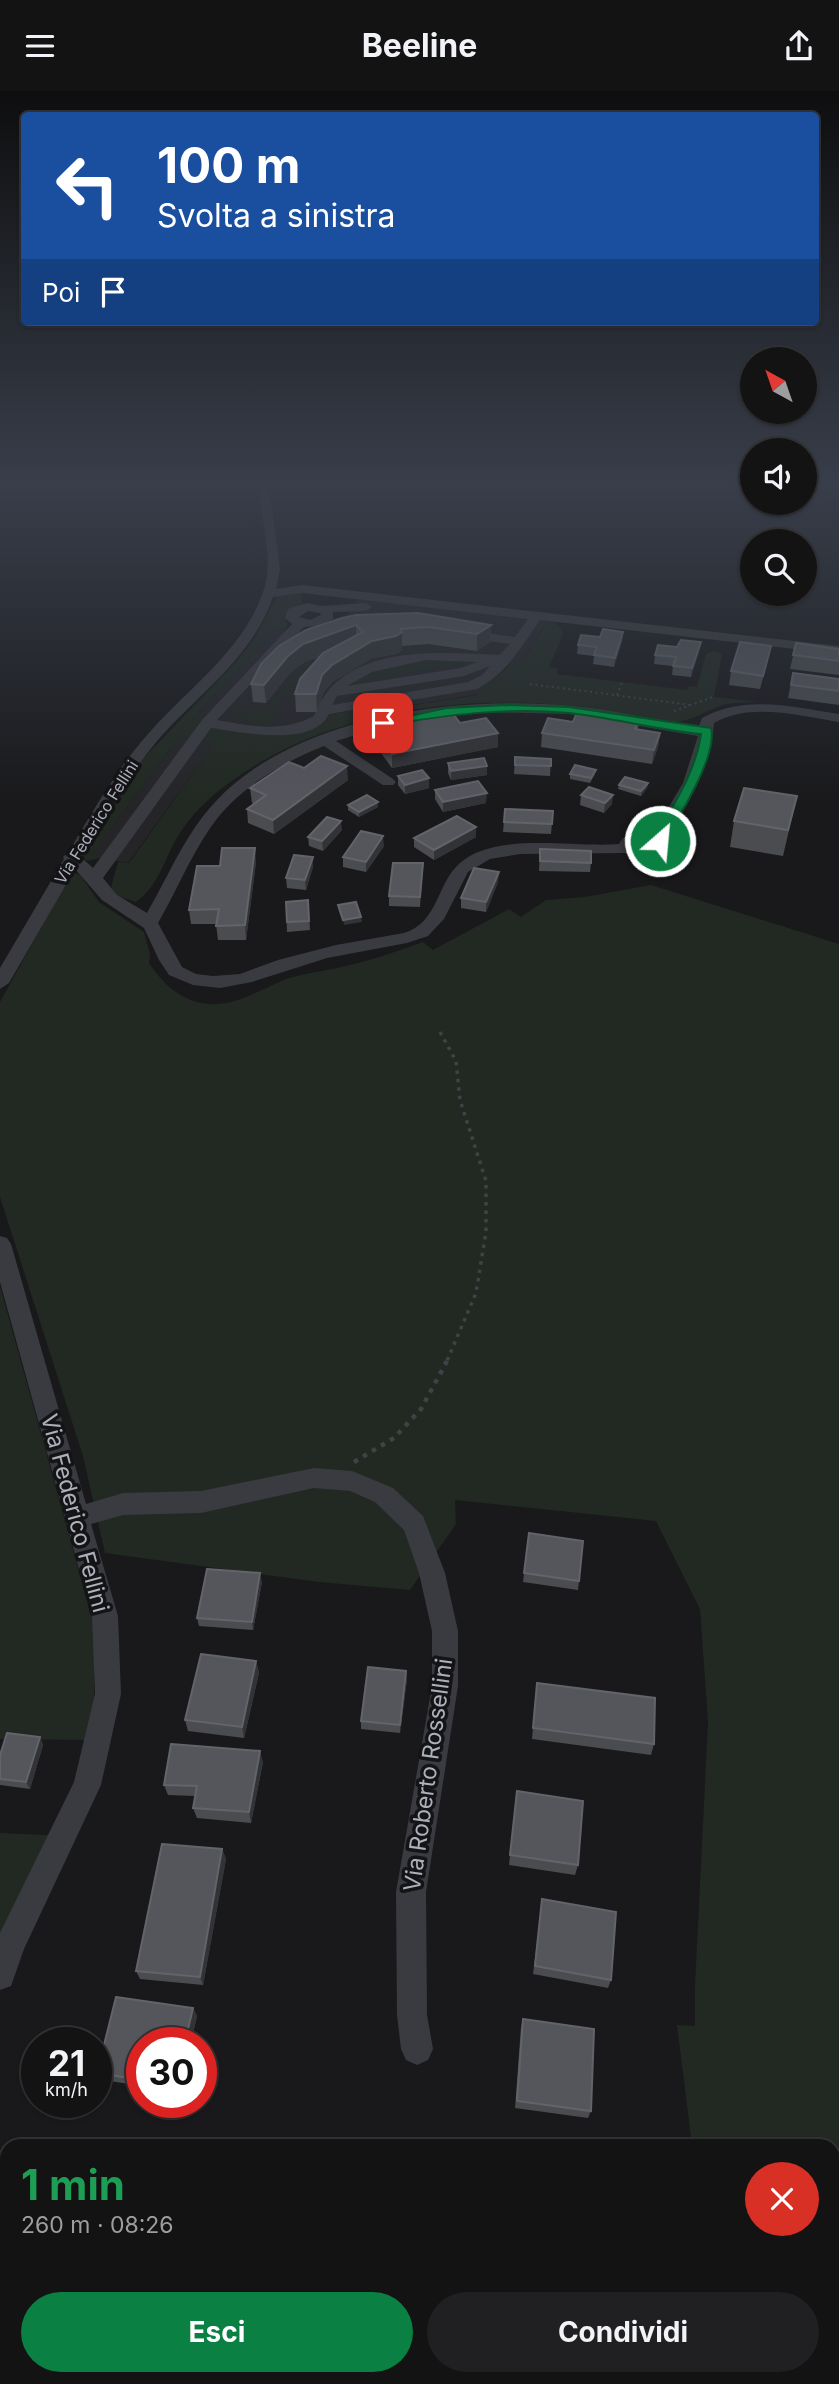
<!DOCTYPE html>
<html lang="it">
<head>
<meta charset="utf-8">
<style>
	body { margin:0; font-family:Inter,sans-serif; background:#202022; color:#f1f3f6; height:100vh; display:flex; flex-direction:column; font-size:26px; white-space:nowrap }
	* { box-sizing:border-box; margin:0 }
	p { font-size:23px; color:#9d9ea0 }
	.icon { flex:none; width:38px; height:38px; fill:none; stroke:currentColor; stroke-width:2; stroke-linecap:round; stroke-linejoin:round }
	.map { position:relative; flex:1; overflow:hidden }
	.sheet { position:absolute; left:0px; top:2048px; width:840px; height:247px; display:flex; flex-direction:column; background:#131314; border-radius:21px 21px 0 0; box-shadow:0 2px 5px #0004,0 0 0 2px #323234 }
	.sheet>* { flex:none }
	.banner { position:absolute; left:21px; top:21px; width:798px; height:214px; border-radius:7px; box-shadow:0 2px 5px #0004,0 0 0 2px #323234; background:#1a4fa0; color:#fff; overflow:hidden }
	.needle { width:46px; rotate:320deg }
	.controls { position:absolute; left:740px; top:256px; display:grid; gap:14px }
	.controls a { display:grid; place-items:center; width:77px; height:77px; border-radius:50%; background:#131314; box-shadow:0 2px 5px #0004,0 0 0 2px #323234; font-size:35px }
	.speed { position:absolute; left:21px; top:1936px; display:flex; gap:14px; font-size:35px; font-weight:700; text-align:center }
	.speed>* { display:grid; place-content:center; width:91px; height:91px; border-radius:50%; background:#131314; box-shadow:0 2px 5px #0004,0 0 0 2px #323234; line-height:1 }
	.speed small { font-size:18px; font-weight:400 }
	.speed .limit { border:10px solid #d22; background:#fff; color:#111 }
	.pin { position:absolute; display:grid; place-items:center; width:60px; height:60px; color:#fff; margin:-30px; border-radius:14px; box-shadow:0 4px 10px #0006 }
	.me { position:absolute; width:77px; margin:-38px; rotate:27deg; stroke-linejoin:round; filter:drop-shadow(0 0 5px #0008) }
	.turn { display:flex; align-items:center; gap:24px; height:147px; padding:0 21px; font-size:32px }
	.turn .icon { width:91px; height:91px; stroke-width:2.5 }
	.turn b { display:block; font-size:49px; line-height:60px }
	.then { display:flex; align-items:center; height:66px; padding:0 21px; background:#0003; gap:14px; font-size:26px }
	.round { display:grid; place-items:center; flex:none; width:74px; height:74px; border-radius:37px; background:#202022 }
	.head { display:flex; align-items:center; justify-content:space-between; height:119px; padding:0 21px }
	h1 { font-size:42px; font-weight:700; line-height:52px; color:#1e9e55 }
	.button { display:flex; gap:14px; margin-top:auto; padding:14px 21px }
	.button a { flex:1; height:80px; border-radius:42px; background:#0b8043; color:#fff; font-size:28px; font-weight:700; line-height:80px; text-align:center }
	.button a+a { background:#202022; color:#f1f3f6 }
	header { display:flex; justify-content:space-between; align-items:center; height:91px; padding:0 21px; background:#131314; font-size:32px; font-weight:700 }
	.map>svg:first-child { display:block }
</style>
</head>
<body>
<header><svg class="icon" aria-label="menu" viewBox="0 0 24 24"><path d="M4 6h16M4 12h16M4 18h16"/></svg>Beeline<svg class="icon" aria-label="share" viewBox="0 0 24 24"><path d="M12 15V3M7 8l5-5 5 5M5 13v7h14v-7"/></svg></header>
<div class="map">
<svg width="839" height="2293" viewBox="0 0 839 2293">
	<rect width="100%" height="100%" fill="#19191b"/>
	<path fill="#252528" d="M358,508l184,21 -5,3 8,2 -26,41 -10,-1 -16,15 -18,9 3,5 -101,17 -3,-5 -42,8 -18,14 -109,14 10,1 -87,120 -38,-6 89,-120 20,-16 -6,-2 83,-90 21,4 47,-13z"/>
	<g fill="#212922">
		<path d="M302,502v10l-17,12 2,11 -3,4 -8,-1 -83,90 7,2 -12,18 -9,-2 -88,119 9,2 -13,3 -3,-3v-10l59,-89 92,-96 19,-24 23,-42z"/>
		<path d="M542,529l12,2 7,6 2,6 -14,33 9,2 -1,5 130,16 1,-4 9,1 9,-33 8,-3 8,3 -8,43 46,5c-12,0 -25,0 -37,3 -17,5 -32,17 -50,17 -30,-1 -59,-12 -89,-15 -119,-14 -256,2 -355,76 -20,14 -38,32 -51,53 -14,24 -19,49 -42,66l-19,-6 -6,-9 7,-25 11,1 85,-119 -10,-3 10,-14 100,1 18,-14 43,-8 3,5 99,-16 -2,-6 18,-9 17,-15 9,1 26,-40 -9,-3z"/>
		<path d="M327,567l-31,26 -4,-1 -15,22 -7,22c-16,-3 -31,-6 -38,-21 32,16 39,-6 57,-26 10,-10 24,-17 38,-22z"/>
		<path d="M449,568l30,3 -17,6 -4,-3 -97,15 2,5 -20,3c36,-20 65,-28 106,-29z"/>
		<path d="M74,782l6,2 19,27 45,30 6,22 -1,9c14,21 32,38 59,41 29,2 51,-14 76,-24 19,-7 42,-9 62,-14 26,-6 52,-15 77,-24l10,8 76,-41 12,8 25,-17 39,-3 66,-12 188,59v1440h-641l1,-6h634v-233h-141l-15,-120 18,1v-40l13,-264 -8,-113 -44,-88 -201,-21 1,24 -46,66 -91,-8 -214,-29 -22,-97 -83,-259v-195l70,-127z"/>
		<path d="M0,1195l94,340v75l-9,39 -85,-1z"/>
		<path d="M0,1742l63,3 -63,139z"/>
	</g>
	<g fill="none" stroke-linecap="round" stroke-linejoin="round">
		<g stroke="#404247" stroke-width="2" stroke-dasharray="2 3.5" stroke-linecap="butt">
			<path d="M530,593l161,21"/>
			<path d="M617,604l5,-13"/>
			<path d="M674,620l39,-14"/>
		</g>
		<path stroke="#404247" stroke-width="3.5" stroke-dasharray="3.5 5" stroke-linecap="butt" d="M440,941l16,29 4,39 26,81v51l-10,61 -30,70"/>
		<path stroke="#404247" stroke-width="4.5" stroke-dasharray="4.5 6" stroke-linecap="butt" d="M354,1371l40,-24 27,-29 26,-48"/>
		<g fill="#3a3b40" fill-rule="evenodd">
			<path d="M257,394h12l11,84 -4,20 26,-4 537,61v8l-299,-34c-18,26 -34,54 -63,69l-148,25c-16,34 -89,18 -118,14l-108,150 14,17 30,18c22,-38 39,-81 70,-113 82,-86 243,-105 356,-94 42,4 84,15 126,20l3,-8c43,-24 91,-11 137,-4v8c-40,-6 -88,-20 -125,1 -3,42 -24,81 -49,116l5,5v6l-7,6 -15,4 -15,-2 -8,-5 -105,1 -30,5 -22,13 -24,47 -16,17 -21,7 -80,15 -75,24 -32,6 -27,-3 -24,-10 -10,-15 -15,-32 -42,-28 -27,-31 -66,114 -9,6v-21l64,-109 -1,-2 5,-4c25,-42 48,-83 80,-119 42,-48 98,-85 117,-148 8,-27 -4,-73 -8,-101zM302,502l226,26 -13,18 -50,-7 -7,4 7,4 45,6 -11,11c-63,-3 -158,-12 -185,61 -32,17 -62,10 -97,4l87,-93 16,-1 13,-7v-7l33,-1 6,-4 -6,-4 -45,3 -14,-3 -19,6 -3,9 7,6 -90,96 -109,148 -11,-10c23,-41 45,-81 75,-117 42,-48 94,-82 116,-144zM308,520l12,2 1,2 -11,5 -11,-3zM426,569l51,2 -16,6 -114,18 25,-14zM490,575l-8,9 -14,7 -136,23 5,-9 127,-20zM481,621l89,2 128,22 -15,47 -29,49c-14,-1 -28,-2 -35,12 -45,4 -123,-13 -159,19 -24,21 -21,59 -56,70l-68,12 -58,15 -38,14 -27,2 -17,-2 -14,-7 -24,-44c21,-36 36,-76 62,-108 27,-32 66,-54 104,-69l59,39h10l3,-3 -3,-3 -57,-38 52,-16zM640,750l9,1 5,6c-8,4 -13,3 -19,-3z"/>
			<path d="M0,1145l7,2 4,6 75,260 37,-11 78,-2 113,-23 38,3 41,17 30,28 22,57 13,58v55l-32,206 1,123 6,34 -5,11 -11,5 -11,-5 -5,-11 -4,-34 -1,-123 36,-206v-55l-13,-58 -15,-43 -29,-28 -25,-11 -36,-3 -113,25 -78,2 -32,9 27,92 3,78 -20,91 -77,164 -13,37 -11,4v-57l74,-151 21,-88 -3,-78 -92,-334z"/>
		</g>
	</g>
	<g fill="#4a4c50">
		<path d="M342,527l149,7 -1,17 -13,9 -49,-7 -26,2v4l-6,4 -24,4 -40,24 -9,11 -6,19h-21l-1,-18 26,-38 -17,6 -16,13 -22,28 -13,-1 -2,-18z"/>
		<path d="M623,541l-1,9 -8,26 -21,-3 1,-8 -17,-2 1,-9 22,-8z"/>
		<path d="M701,551l-2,9 -8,26 -19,-2 1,-9 -19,-2 1,-9 22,-8z"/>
		<path d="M796,552l43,6v26l-49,-6z"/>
		<path d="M768,568l-8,30 -31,-4 2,-14z"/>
		<path d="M793,582l46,6v26l-51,-7z"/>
		<path d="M639,628l-1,11 22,3 -2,14 -6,17 -111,-17 1,-14 31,-11z"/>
		<path d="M400,630l60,2 38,24 -106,21 -11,-15v-14l19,-4z"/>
		<path d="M515,666l36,2 -1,17 -36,-2z"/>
		<path d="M448,672l39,12 -36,5 -3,-7z"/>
		<path d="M570,683h25l-5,9 -20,-4z"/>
		<path d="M398,685l31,2v10l-24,6 -7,-9z"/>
		<path d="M348,689l-74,54 -26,-11 -1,-14 7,-5 -2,-1 -2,-15z"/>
		<path d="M648,692l-1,5 -6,8 -23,-7 1,-4z"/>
		<path d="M435,699l51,13 -43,9 -8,-13z"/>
		<path d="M581,704l31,9 -8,9 -24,-8z"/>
		<path d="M797,705l-14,60 -53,-9 4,-26z"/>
		<path d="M378,711v5l-19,10 -11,-7v-5z"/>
		<path d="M505,718l48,2 -2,23 -48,-2z"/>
		<path d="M476,736v10l-42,23 -20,-13v-9z"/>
		<path d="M342,739l-19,21 -14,-5 -1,-9z"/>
		<path d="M384,755l-18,26 -23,-5v-10z"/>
		<path d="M540,758l51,14 -1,9 -51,-1z"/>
		<path d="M256,771l-10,78h-28l-2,-16h-25l-2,-14 31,-44z"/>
		<path d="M423,772l-3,44 -31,-1v-10z"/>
		<path d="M313,776l-7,23 -19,-2 -1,-10z"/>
		<path d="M498,791l-12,30 -25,-4v-10z"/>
		<path d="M308,809l2,30 -23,2 -1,-30z"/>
		<path d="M529,1442l50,48 -1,9 -55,-8z"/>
		<path d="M262,1491l-9,48 -54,-4 -2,-8z"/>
		<path d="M256,1570l3,12 -15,65 -56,-7 -3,-11z"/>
		<path d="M406,1580l1,8 -7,54 -39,-4v-8z"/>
		<path d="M537,1592l117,61 -3,11 -119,-16z"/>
		<path d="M40,1646l3,8 -13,44 -30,-4v-30z"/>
		<path d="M263,1671l-12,61 -54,-5 -4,-10 2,-12 -27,-1 -4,-10z"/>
		<path d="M517,1700l61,74 -3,10 -66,-10z"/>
		<path d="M222,1758l4,10 -23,126 -63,-6 -4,-8z"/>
		<path d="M542,1808l69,81 -3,8 -75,-14z"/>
		<path d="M116,1906l77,11 4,8 -6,26h-49v44l-39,-6 -6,-7z"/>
		<path d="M523,1928l68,92 -3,7 -73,-10 6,-81z"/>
	</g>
	<g fill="#323336">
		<path d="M356,534v17l-52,20 -16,13 -22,28 -2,-18 23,-28 16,-13z"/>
		<path d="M491,534l-1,17 -13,9v-17z"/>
		<path d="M402,541v18l-6,4 -24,4 -40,24 -9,11 -6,19 -1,-18 6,-19 10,-10 40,-24z"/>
		<path d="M623,541l-1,9 -8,26 1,-9z"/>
		<path d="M701,551l-2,9 -8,26 1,-9z"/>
		<path d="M498,642v14l-106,21v-14z"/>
		<path d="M660,642l-2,14 -6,17 2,-14z"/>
		<path d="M347,675l1,14 -74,54 -1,-14z"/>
		<path d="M487,675v9l-36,5v-9z"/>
		<path d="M429,687v10l-24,6v-9z"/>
		<path d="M648,692l-1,5 -6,8v-5z"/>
		<path d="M487,702l-1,10 -43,9v-10z"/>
		<path d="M613,704l-1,9 -8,9 1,-10z"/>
		<path d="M378,711v5l-19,10v-5z"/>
		<path d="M341,730l1,9 -19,21 -1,-10z"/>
		<path d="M476,736v10l-42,23v-10z"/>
		<path d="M383,745l1,10 -18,26v-10z"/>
		<path d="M255,757l1,14 -10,78 -1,-15z"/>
		<path d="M313,766v10l-7,23 -1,-10z"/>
		<path d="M499,781l-1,10 -12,30v-10z"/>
		<path d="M361,826l1,5 -18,3 -1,-5z"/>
		<path d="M260,1482l2,9 -9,48 -1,-8z"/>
		<path d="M256,1570l3,12 -15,65 -2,-11z"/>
		<path d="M406,1580l1,8 -7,54v-8z"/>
		<path d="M40,1646l3,8 -13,44 -4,-7z"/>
		<path d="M260,1660l3,11 -12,61 -2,-11z"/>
		<path d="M222,1758l4,10 -23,126 -3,-8z"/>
		<path d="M193,1917l4,8 -6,26h-6z"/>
		<path d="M103,2287h7l-3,6h-8z"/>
	</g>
	<g fill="#55565c" stroke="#62646a" stroke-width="2">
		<path d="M418,522l73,12 -14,9 -49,-7 -27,2 1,3 -6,4 -24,5 -40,24 -10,10 -6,19h-21l5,-15 23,-26 40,-21 -7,-7 -53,19 -16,13 -23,28 -13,-1 10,-20 18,-18 27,-16 36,-12 14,-3z"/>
		<path d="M603,538l20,3 -8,26 -21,-3 3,-8 -19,-2 3,-10 19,2z"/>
		<path d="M681,549l20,2 -9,26 -19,-2 3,-9 -21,-2 3,-10 19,2z"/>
		<path d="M740,551l31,4 -8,30 -32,-5z"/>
		<path d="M796,552l43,6v12l-46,-6z"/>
		<path d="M793,582l46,6v12l-48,-6z"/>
		<path d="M578,619l61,9 -4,10 25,4 -6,17 -112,-17 6,-15 25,4z"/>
		<path d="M451,620l9,12 26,-5 12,15 -106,21 -11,-15 27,-6 -8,-12z"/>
		<path d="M321,665l26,10 -74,54 -26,-11 19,-14 -16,-7 39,-26 15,6z"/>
		<path d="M515,666l36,2v7l-36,-1z"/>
		<path d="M484,667l3,8 -36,5 -3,-8z"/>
		<path d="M575,674l21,5 -5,8 -21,-4z"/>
		<path d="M422,679l7,8 -24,7 -7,-9z"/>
		<path d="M625,686l23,6 -7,8 -22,-6z"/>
		<path d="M478,690l9,12 -44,9 -8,-12z"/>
		<path d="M589,696l24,8 -8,8 -24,-8z"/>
		<path d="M744,697l53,8 -9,34 -54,-9z"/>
		<path d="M367,704l11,7 -19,10 -11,-7z"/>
		<path d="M505,718l48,2 -1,13 -48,-2z"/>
		<path d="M457,725l19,11 -42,23 -20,-12z"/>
		<path d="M327,726l14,4 -19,20 -14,-4z"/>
		<path d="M361,740l22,5 -17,26 -23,-5z"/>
		<path d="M222,757h33l-10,77 -29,1 3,-17 -30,1 8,-44h23z"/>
		<path d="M540,758l51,2v12l-51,-2z"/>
		<path d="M294,764l19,2 -8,23 -19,-2z"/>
		<path d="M393,772h30l-3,34 -31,-1z"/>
		<path d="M474,777l25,4 -13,30 -25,-4z"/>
		<path d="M308,809l1,21 -22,1 -1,-20z"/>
		<path d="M356,811l5,15 -18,3 -5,-15z"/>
		<path d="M529,1442l54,8 -4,40 -55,-8z"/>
		<path d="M207,1478l53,4 -8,49 -55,-4z"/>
		<path d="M201,1563l55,7 -14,66 -57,-7z"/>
		<path d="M368,1576l38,4 -6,54 -39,-4z"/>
		<path d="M537,1592l118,15 -1,46 -121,-16z"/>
		<path d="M7,1642l33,4 -14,45 -26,-3v-24z"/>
		<path d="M171,1653l89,7 -11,61 -56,-4 4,-22 -33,-1z"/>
		<path d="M517,1700l66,10 -5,64 -68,-10z"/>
		<path d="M162,1753l60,5 -22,128 -64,-6z"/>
		<path d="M542,1808l74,13 -5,68 -76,-14z"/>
		<path d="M116,1906l77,11 -8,34h-43v38l-45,-7z"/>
		<path d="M523,1928l71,10 -3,82 -74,-10z"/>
		<path d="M100,2049l21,5h-23z"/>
		<path d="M13,2287h90l-4,6h-89z"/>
	</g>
	<linearGradient id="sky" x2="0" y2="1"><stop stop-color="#0e0e0f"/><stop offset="0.55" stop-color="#383e4a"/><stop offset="1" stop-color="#383e4a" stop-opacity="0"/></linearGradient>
	<rect width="839" height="715" fill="url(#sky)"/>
	<path fill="#0b8043" stroke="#07532c" stroke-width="2" d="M506,614l63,2 142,21c7,26 -31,89 -47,110v6h-8l-5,-5c22,-30 45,-69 50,-105 -44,-4 -87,-16 -132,-21 -63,-6 -125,2 -186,13l-5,-3 68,-15z"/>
	<g text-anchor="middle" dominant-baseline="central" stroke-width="7" stroke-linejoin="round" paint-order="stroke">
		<g font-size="16" fill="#acb0bb" stroke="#141416">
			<text transform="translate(96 731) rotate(-58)">Via Federico Fellini</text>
		</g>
		<g font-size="23" fill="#acb0bb" stroke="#141416">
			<text transform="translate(75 1422) rotate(75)">Via Federico Fellini</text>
			<text transform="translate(428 1684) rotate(-82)">Via Roberto Rossellini</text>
		</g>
	</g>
</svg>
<div class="controls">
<a><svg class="needle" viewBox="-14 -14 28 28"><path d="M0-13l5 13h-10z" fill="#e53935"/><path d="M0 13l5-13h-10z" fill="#9d9ea0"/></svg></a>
<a><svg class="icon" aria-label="sound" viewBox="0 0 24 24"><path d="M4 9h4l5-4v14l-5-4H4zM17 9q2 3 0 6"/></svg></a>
<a><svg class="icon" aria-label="search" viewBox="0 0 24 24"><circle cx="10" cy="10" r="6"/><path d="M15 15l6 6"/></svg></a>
</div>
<div class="speed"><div>21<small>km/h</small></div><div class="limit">30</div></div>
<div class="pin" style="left:383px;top:632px;background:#d93025"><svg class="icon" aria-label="arrive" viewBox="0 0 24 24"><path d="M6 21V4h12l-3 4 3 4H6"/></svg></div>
<svg class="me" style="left:660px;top:750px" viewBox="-20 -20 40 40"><circle r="17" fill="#0b8043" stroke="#fff" stroke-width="3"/><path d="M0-11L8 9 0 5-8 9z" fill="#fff"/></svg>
<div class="banner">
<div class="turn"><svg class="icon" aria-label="left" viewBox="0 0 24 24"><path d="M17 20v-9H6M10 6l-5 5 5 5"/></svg><div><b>100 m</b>Svolta a sinistra</div></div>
<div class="then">Poi<svg class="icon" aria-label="arrive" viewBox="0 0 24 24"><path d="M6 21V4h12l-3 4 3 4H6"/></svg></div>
</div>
<section class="sheet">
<div class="head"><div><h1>1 min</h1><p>260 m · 08:26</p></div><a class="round" style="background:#d93025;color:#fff"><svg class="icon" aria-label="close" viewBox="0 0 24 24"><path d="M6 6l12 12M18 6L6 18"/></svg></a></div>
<div class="button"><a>Esci</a><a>Condividi</a></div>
</section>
</div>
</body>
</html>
